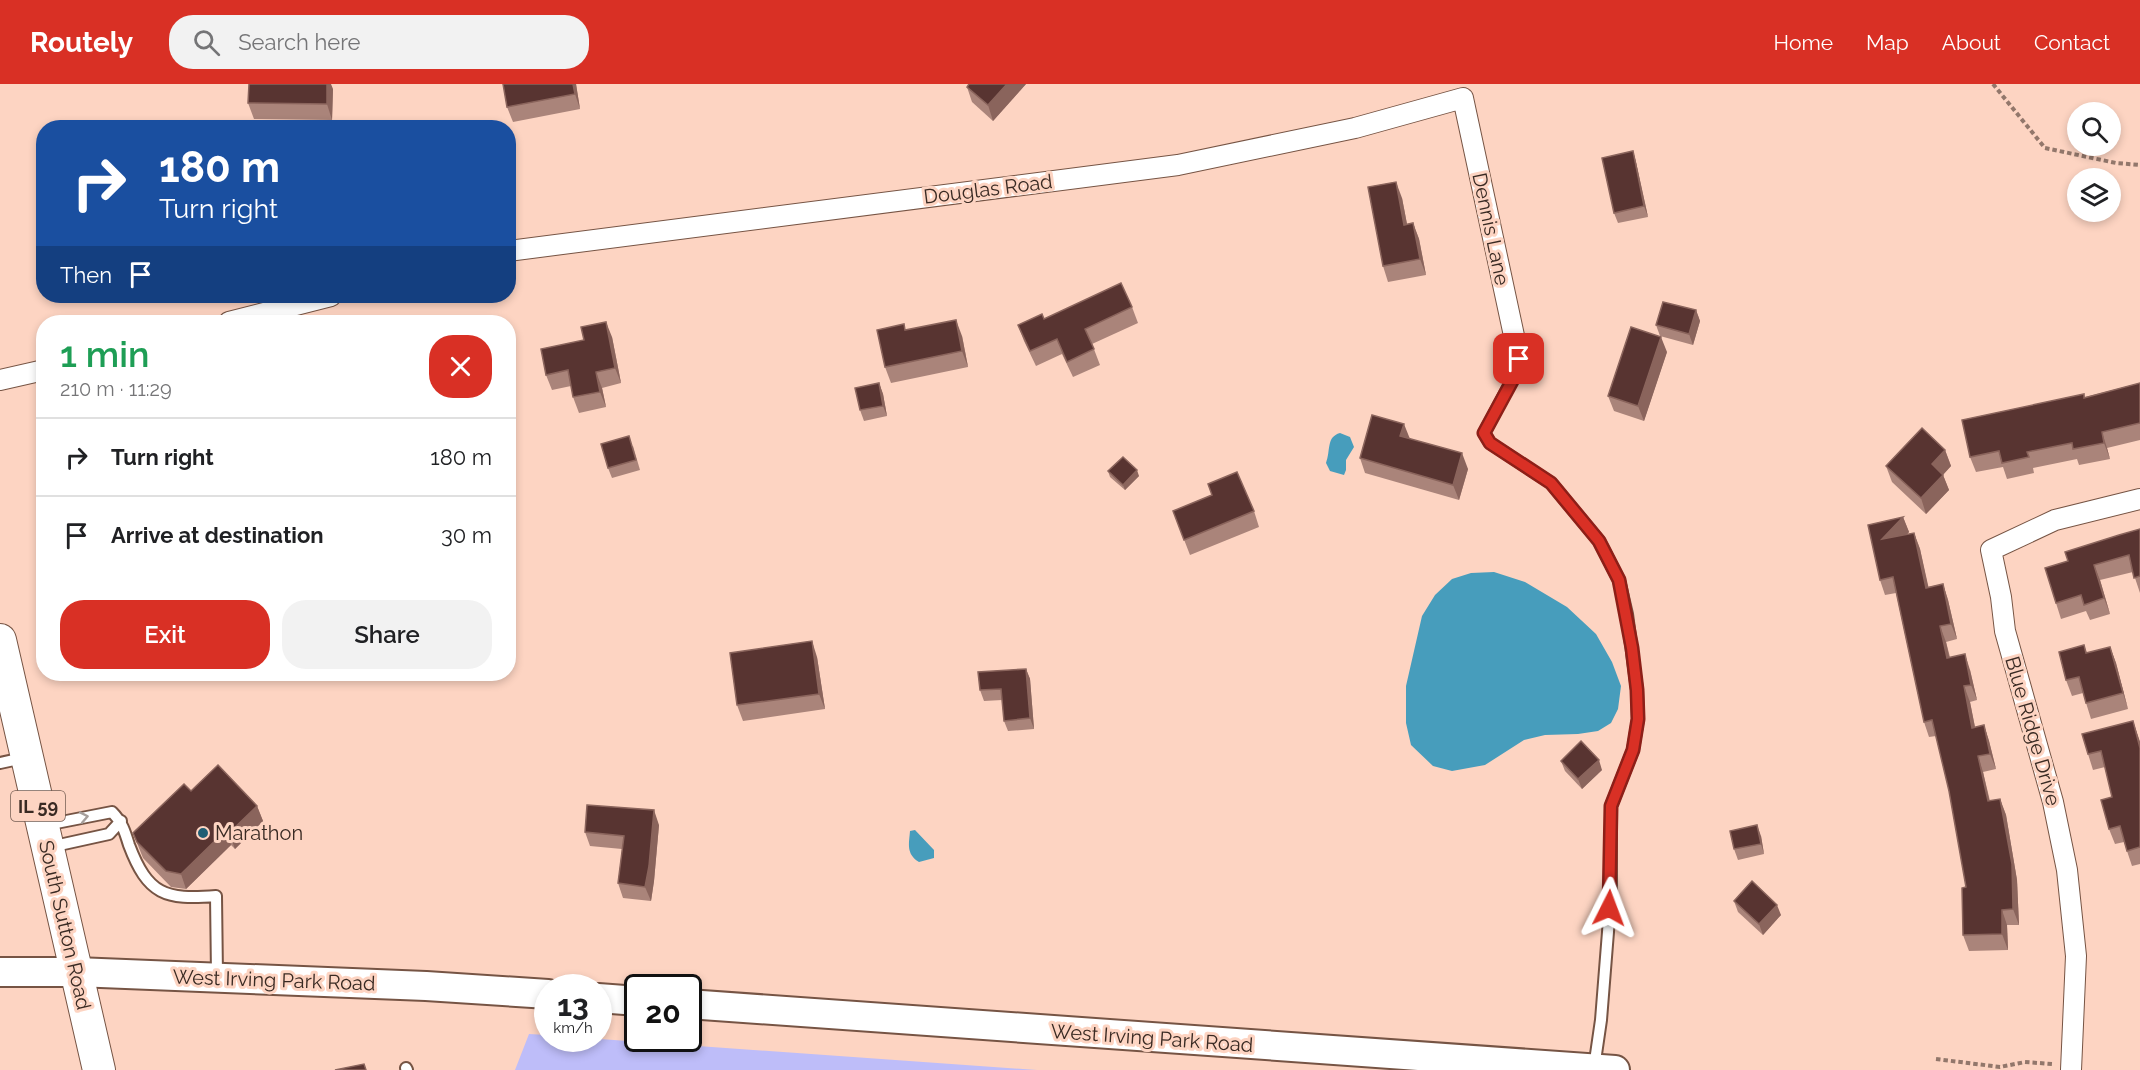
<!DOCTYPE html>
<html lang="en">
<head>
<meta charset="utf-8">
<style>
	body { margin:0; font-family:Raleway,sans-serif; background:#f2f2f2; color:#202124; height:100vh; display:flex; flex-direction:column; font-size:22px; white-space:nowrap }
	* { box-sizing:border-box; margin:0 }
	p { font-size:20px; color:#757577 }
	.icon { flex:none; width:33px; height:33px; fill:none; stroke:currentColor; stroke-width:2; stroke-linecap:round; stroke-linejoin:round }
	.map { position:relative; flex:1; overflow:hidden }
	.sheet { position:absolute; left:36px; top:231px; width:480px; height:366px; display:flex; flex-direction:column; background:#fff; border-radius:24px; box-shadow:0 3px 9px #0003 }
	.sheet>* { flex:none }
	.banner { position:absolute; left:36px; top:36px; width:480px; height:183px; border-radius:24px; box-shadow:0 3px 9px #0003; background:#1a4fa0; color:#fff; overflow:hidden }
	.tools { position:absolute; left:2067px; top:18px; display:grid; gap:12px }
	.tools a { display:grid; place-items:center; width:54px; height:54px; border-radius:50%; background:#fff; box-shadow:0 3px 9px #0003; font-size:30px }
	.speed { position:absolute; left:534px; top:890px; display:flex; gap:12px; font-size:30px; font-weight:700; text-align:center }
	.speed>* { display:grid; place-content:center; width:78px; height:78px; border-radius:50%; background:#fff; box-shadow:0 3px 9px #0003; line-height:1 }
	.speed small { font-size:15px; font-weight:400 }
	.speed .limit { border:3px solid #111; border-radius:9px; background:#fff; color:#111 }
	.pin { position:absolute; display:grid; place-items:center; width:51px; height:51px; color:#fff; margin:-26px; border-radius:12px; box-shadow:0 3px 9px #0006 }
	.me { position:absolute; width:66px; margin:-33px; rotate:3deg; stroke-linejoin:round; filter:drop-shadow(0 0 4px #0008) }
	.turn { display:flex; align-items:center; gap:21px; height:126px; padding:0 24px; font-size:27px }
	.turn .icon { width:78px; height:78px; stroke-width:2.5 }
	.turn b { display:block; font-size:42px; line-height:51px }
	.then { display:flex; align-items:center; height:57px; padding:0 24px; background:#0003; gap:12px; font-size:22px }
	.round { display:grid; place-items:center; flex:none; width:63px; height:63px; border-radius:24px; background:#f2f2f2 }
	.headline { display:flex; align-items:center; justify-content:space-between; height:102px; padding:0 24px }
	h1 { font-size:36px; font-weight:600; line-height:45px; color:#1e9e55 }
	.cta { display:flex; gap:12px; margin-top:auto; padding:12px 24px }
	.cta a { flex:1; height:69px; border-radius:24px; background:#d93025; color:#fff; font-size:24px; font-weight:600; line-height:69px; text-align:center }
	.cta a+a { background:#f2f2f2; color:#202124 }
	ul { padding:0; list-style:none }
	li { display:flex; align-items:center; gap:18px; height:78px; padding:0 24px; border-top:2px solid #e0e0e0 }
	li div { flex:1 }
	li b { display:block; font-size:22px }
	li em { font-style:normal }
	header { display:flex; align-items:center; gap:36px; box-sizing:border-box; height:84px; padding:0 30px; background:#d93025; color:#fff }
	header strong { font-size:28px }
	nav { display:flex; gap:33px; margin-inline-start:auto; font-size:21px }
	.search { width:420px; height:54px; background:#f2f2f2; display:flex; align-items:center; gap:15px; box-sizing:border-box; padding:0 21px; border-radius:24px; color:#757577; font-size:22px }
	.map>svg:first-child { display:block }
</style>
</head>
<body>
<header>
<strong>Routely</strong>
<div class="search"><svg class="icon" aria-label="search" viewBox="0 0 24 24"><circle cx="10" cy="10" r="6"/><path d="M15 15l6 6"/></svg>Search here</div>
<nav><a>Home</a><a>Map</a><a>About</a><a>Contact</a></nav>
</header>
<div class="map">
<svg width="2140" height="986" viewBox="0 0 2140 986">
	<rect width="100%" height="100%" fill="#fdd4c2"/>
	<path fill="#bebdf9" d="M529,950l18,1 1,3h38l451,32h-522z"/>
	<g fill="#479dbc">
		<path d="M1340,349l10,4 4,10 -8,13v10l-2,5 -14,-4 -4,-8c5,-13 0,-26 14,-30z"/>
		<path d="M1494,488l31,10 42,25 29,27 16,28 9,24 -3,23 -7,14 -13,8 -20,3 -33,1 -21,5 -39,25 -33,6 -19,-5 -22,-21 -5,-22v-37l16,-70 13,-21 17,-16 19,-6z"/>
		<path d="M915,746l19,20v8l-15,4c-13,-8 -10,-18 -9,-31z"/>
	</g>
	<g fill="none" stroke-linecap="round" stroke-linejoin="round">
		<g stroke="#765444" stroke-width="14">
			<g id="service">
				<path d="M1519,275l-2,12 -33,62 6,10 61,40 48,58 20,39 8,34 10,76 1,29 -5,31 -22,56v79l-3,47 -7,88 -7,48"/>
				<path d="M0,679l23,-5"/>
				<path d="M46,741l66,-13c10,10 13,20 17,33 19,50 36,55 87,51l1,79"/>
				<path d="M50,763l59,-13 12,-13"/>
				<path d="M406,984l1,2"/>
			</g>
		</g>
		<g stroke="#765444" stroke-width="22">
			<g id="minor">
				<path d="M508,167l670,-86 177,-37 108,-30 56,261"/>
				<path d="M229,238l102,-26"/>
				<path d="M0,296l44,-10"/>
				<path d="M2071,986l5,-114 -9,-86 -14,-68 -48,-171 -4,-34 -10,-47 64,-30 85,-21"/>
			</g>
		</g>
		<g stroke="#765444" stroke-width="32">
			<g id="secondary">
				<path d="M0,888h76l350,14 122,8"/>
				<path d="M598,914l40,3"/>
				<path d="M688,920l927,66"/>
			</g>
		</g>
		<g stroke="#765444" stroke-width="34">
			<path id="primary" d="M0,556l99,430"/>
		</g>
		<g stroke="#92776b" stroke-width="4" stroke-dasharray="4.5 3" stroke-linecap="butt">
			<path d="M1993,0l52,64 71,15 24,2"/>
			<path d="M1936,975l64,8 25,-5 27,2"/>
		</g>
		<use href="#service" stroke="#fff" stroke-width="10"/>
		<use href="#minor" stroke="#fff" stroke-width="20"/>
		<use href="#secondary" stroke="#fff" stroke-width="28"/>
		<use href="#primary" stroke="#fff" stroke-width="32"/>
	</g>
	<g fill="#aa847a">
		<path d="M576,0l4,25 -67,13 -6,-15z"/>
		<path d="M1026,0l-33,37 -21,-19 -5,-15z"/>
		<path d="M333,5l-1,31 -78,-1 -6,-16z"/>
		<path d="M1633,67l3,11 12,55 -30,6 -4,-10z"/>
		<path d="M1402,114l5,26 6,-1 6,16 7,36 -38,7 -5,-16z"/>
		<path d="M1132,223l6,16 -46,21 8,21 -27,12 -11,-23 -26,12 -12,-25 -6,-16 26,-6z"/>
		<path d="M1696,226l4,11 -7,24 -33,-9 -4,-11z"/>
		<path d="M906,246l56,6 6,31 -77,16 -6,-16z"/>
		<path d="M612,253l9,46 -19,5 4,19 -27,6 -6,-16 -2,-11 -19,4 -6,-15z"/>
		<path d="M1667,268l-23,69 -30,-10 -6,-15z"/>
		<path d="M879,299l4,11 4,22 -23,5 -4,-11z"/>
		<path d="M2140,299v57l-33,8 3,11 -31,6 -2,-6 -44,9 1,5 -27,6 -4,-12 -27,5 -6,-15 114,-63 1,3z"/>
		<path d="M1409,354l59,31 -9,31 -94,-27 -5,-15z"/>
		<path d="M633,362l7,24 -28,8 -4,-10z"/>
		<path d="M1945,366l6,16 -8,9 6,15 -23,24 -34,-32 -6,-16z"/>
		<path d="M1108,387l31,5 -14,14 -15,-13z"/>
		<path d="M1208,400l46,27 5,16 -69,28 -17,-44 39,-16z"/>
		<path d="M1903,433l6,15 -2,3 7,-2 6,16 8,38 15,-3 5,16 9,39 -11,3 4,15 20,13 7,30 -7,2 5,25 9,-2 5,16 7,28 -13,3 7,29 10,-2 6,16 11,65 2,45h-12l1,25 -39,1 -6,-16 3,-48 -17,-96 -13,-55 -7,1 -5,-15 -28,-129 -11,2 -5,-15z"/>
		<path d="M2140,445v64l-7,-21 -33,8 10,34 -20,6 -4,-9 -25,8 -5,-16 12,-42z"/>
		<path d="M2084,561l3,8 23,-6 6,16 12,46 -37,10 -8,-26 -11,3 -6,-16z"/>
		<path d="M817,573l8,52 -82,12 -6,-16z"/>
		<path d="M1026,585l4,10 4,50 -26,2 -4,-10 -2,-21 -18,1 -4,-11z"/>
		<path d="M2133,637l7,21v122l-8,2 -8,-24 -9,2 -6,-15 3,-32 -7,-30 -12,3 -5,-16z"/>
		<path d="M1561,677l41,9 -20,19 -17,-18z"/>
		<path d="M191,707l66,15 6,15 -28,28 -4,-4 -45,44 -15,-2 -28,-29 -10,-25z"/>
		<path d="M659,741l-5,56 -3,20 -28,-3 -5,-15 4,-34 -32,-3 -5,-14z"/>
		<path d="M1761,752l3,18 -26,6 -4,-11z"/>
		<path d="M1734,817l47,14 -18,20 -25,-23z"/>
	</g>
	<g fill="#8a645c">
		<path d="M327,0h4l2,5 -1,31 -5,-16z"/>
		<path d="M573,0h3l4,25 -5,-15z"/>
		<path d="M1007,0h19l-33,37 -5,-16z"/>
		<path d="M1633,67l3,11 12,55 -4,-11z"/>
		<path d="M1396,98l6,16 8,42 -6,-15z"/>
		<path d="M1413,139l6,16 7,36 -6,-16z"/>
		<path d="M1696,226l4,11 -7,24 -4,-11z"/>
		<path d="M956,236l6,16 6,31 -6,-16z"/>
		<path d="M606,238l6,15 9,46 -6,-15z"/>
		<path d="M1661,253l6,15 -23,69 -6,-15z"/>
		<path d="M596,288l6,16 4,19 -6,-15z"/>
		<path d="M879,299l4,11 4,22 -4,-10z"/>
		<path d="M1404,340l6,15 -10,-3z"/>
		<path d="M2102,348l5,16 3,11 -6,-16z"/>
		<path d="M1945,366l6,16 -13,14 -6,-16z"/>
		<path d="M1462,369l6,16 -9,31 -6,-15z"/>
		<path d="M1137,386l2,6 -14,14 -2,-5z"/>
		<path d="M1943,391l6,15 -23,24 -5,-16z"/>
		<path d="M1903,433l6,15 -22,23 -5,-16z"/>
		<path d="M1914,449l6,16 12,54 -6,-15z"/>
		<path d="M2094,481l6,15 10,34 -6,-16z"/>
		<path d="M1943,500l5,16 9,39 -6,-15z"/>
		<path d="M1940,542l6,16 7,32 -6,-16z"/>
		<path d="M812,557l5,16 8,52 -6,-15z"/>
		<path d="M2110,563l6,16 12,46 -5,-16z"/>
		<path d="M1965,570l5,16 7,30 -6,-15z"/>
		<path d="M1026,585l4,10 4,50 -4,-11z"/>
		<path d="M1964,602l6,16 8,41 -6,-15z"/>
		<path d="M2133,637l7,21v6z"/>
		<path d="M1984,641l5,16 7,28 -6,-15z"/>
		<path d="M1978,672l5,16 10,45 -5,-16z"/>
		<path d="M1599,676l3,10 -20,19 -4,-10z"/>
		<path d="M2000,715l6,16 11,65 2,45 -6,-16z"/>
		<path d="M257,722l6,15 -28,28 -6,-16z"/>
		<path d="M654,726l5,15 -5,56 -3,20 -6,-14z"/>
		<path d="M1757,741l4,11 3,18 -3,-10z"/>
		<path d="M226,746l5,15 -45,44 -5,-15z"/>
		<path d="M1777,821l4,10 -18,20 -4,-11z"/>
		<path d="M2002,826l5,15 1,25 -6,-16z"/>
	</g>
	<g fill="#583431" stroke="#8a645c" stroke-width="1.5">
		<path d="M249,0h78v20l-79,-1z"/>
		<path d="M503,0h70l2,10 -68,13z"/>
		<path d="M969,0h38l-19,21 -21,-18z"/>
		<path d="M122,39l35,4v1h-36z"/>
		<path d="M1633,67l11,55 -30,7 -12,-55z"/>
		<path d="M1396,98l8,43 9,-2 7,36 -37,7 -15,-79z"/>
		<path d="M1121,199l11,24 -47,22 9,20 -27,13 -10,-23 -27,12 -12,-26 24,-11 2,5z"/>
		<path d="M1663,218l33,8 -7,24 -33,-9z"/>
		<path d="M956,236l6,31 -77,16 -8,-37 27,-6 1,6z"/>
		<path d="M606,238l9,46 -19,4 4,20 -27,5 -5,-27 -22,5 -5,-26 43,-9 -3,-13z"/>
		<path d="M1631,243l30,10 -23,69 -30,-10z"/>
		<path d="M879,299l4,23 -23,4 -5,-22z"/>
		<path d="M2140,299v40l-38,9 2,11 -31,6 -1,-6 -45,9 2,5 -27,6 -3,-12 -29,6 -8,-37 122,-26v4z"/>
		<path d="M1372,331l32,9 -4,12 62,17 -9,32 -93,-27z"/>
		<path d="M1922,344l23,22 -13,14 11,11 -22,23 -35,-32z"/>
		<path d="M629,352l7,24 -28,8 -7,-24z"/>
		<path d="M1123,373l14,13 -14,15 -15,-14z"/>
		<path d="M1237,388l17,39 -70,29 -11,-29 39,-16 -4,-11z"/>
		<path d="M1903,433l-21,22 32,-6 12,55 17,-4 8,40 -11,2 7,32 18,-4 6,31 -7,1 8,42 12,-3 6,29 -12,2 10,45 12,-2 12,65 1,45 -11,1v24l-39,1 -1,-47 4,-1 -17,-96 -17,-71 -8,2 -31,-145 -13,3 -12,-55z"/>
		<path d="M2140,445v47l-6,2 -5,-23 -35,10 10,33 -20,7 -3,-10 -25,8 -11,-35 23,-7 -3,-9 54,-17z"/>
		<path d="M812,557l7,53 -82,11 -7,-52z"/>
		<path d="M2084,561l2,8 24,-6 13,46 -37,10 -7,-26 -13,3 -7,-28z"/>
		<path d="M1026,585l4,49 -26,3 -3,-32 -21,1 -2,-18z"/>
		<path d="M2133,637l7,27v99l-13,4 -7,-25 -11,3 -8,-29 11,-3 -11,-46 -13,3 -6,-20z"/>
		<path d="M1581,657l18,19 -21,19 -17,-18z"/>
		<path d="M218,681l39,41 -28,27 -3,-3 -45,44 -15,-3 -29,-29 -4,-9 51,-49 7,7z"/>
		<path d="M587,721l67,5 -5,56 -4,21 -27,-4 6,-47 -39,-4z"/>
		<path d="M1757,741l4,19 -27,5 -4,-18z"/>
		<path d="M1752,797l25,24 -18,19 -25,-23z"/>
		<path d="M364,980l2,6h-31z"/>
	</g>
	<defs><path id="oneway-chevron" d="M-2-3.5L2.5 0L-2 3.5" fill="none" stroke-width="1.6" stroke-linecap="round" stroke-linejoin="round" transform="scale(1.5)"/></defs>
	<use stroke="#a69f9c" href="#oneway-chevron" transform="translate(84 733) rotate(-11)"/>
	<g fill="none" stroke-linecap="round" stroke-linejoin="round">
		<g stroke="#8d1f18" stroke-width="15">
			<path id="route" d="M1519,275l-2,13 -33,61 6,10 61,40 48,58 20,39 13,68 5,42 1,29 -5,31 -22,56 -2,102"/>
		</g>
		<use href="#route" stroke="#d93025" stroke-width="10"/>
	</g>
	<circle fill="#1f5e74" stroke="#fdd4c2" stroke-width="2" cx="203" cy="749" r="6"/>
	<g text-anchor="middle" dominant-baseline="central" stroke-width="6" stroke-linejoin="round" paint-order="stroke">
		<rect fill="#fdd4c2" stroke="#745d53" stroke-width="1.5" x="11" y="707" width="54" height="30" rx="4.5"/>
		<g font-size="18" font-weight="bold" fill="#392a23">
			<text x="38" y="722">IL 59</text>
		</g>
		<g font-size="20" fill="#392a23" stroke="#fdd4c2">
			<text transform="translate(988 105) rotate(-7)">Douglas Road</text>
			<text transform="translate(1491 145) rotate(78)">Dennis Lane</text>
			<text transform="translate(2033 647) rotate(74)">Blue Ridge Drive</text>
			<text transform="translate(65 841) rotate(77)">South Sutton Road</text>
			<text transform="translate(274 896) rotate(2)">West Irving Park Road</text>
			<text transform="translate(1152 954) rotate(4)">West Irving Park Road</text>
		</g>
		<g font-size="20" fill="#392a23" stroke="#fdd4c2" text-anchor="start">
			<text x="215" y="749">Marathon</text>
		</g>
	</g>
</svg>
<div class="tools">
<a><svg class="icon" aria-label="search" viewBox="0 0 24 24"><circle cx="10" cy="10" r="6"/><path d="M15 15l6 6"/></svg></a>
<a><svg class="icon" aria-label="layers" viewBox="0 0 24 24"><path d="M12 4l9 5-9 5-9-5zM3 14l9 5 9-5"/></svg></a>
</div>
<div class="speed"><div>13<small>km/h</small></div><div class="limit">20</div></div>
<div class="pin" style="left:1519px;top:275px;background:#d93025"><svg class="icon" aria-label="arrive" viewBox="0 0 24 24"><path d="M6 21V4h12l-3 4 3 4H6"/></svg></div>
<svg class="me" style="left:1609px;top:824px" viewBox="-20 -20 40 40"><path d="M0-17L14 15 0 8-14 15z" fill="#d93025" stroke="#fff" stroke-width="4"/></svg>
<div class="banner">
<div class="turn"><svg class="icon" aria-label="right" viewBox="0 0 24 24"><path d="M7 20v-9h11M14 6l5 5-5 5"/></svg><div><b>180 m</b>Turn right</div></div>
<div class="then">Then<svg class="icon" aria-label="arrive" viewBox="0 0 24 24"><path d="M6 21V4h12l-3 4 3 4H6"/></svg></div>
</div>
<section class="sheet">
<div class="headline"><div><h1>1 min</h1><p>210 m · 11:29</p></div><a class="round" style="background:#d93025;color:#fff"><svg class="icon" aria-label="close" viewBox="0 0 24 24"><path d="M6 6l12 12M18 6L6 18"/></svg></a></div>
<ul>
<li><svg class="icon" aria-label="right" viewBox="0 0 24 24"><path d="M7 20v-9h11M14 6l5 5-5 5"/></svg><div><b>Turn right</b></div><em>180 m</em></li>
<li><svg class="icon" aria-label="arrive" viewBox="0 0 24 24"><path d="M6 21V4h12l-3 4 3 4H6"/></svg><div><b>Arrive at destination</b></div><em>30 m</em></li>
</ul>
<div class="cta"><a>Exit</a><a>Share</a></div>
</section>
</div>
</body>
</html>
